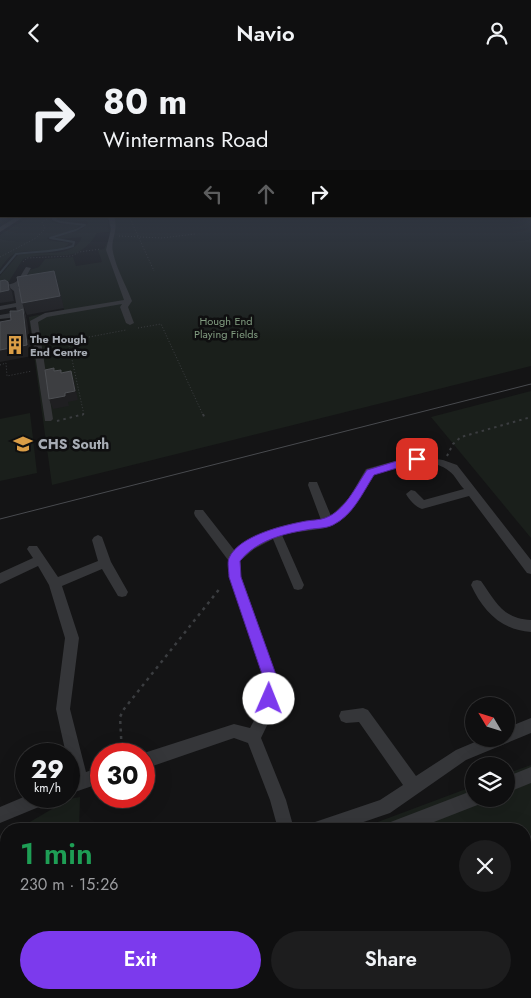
<!DOCTYPE html>
<html lang="en">
<head>
<meta charset="utf-8">
<style>
	body { margin:0; font-family:Jost,sans-serif; background:#1d1d1e; color:#f1f3f6; height:100vh; display:flex; flex-direction:column; font-size:19px; white-space:nowrap }
	* { box-sizing:border-box; margin:0 }
	p { font-size:16px; color:#9b9c9f }
	.icon { flex:none; width:28px; height:28px; fill:none; stroke:currentColor; stroke-width:2; stroke-linecap:round; stroke-linejoin:round }
	.map { position:relative; flex:1; overflow:hidden }
	.side { position:absolute; left:0px; top:758px; width:531px; height:176px; display:flex; flex-direction:column; background:#0f0f10; border-radius:20px 20px 0 0; box-shadow:0 5px 20px #0002,0 0 0 1px #2f2f30 }
	.side>* { flex:none }
	.guide { position:absolute; left:0px; top:0px; width:531px; height:152px; box-shadow:0 5px 20px #0002,0 0 0 1px #2f2f30; background:#0f0f10; color:#f1f3f6; overflow:hidden }
	.needle { width:32px; rotate:308deg }
	.buttons { position:absolute; left:465px; top:632px; display:grid; gap:10px }
	.buttons a { display:grid; place-items:center; width:50px; height:50px; border-radius:50%; background:#0f0f10; box-shadow:0 5px 20px #0002,0 0 0 1px #2f2f30; font-size:25px }
	.speed { position:absolute; left:15px; top:678px; display:flex; gap:10px; font-size:25px; font-weight:700; text-align:center }
	.speed>* { display:grid; place-content:center; width:65px; height:65px; border-radius:50%; background:#0f0f10; box-shadow:0 5px 20px #0002,0 0 0 1px #2f2f30; line-height:1 }
	.speed small { font-size:12px; font-weight:400 }
	.speed .limit { border:8px solid #d22; background:#fff; color:#111 }
	.pin { position:absolute; display:grid; place-items:center; width:42px; height:42px; color:#fff; margin:-21px; border-radius:10px; box-shadow:0 2px 8px #0006 }
	.me { position:absolute; width:55px; margin:-28px; rotate:1deg; stroke-linejoin:round; filter:drop-shadow(0 0 4px #0008) }
	.turn { display:flex; align-items:center; gap:18px; height:105px; padding:0 20px; font-size:22px }
	.turn .icon { width:65px; height:65px; stroke-width:2.5 }
	.turn b { display:block; font-size:35px; line-height:42px }
	.lanes { display:flex; align-items:center; height:48px; padding:0 20px; background:#0003; justify-content:center; gap:25px; direction:ltr }
	.lanes .off { opacity:.35 }
	.round { display:grid; place-items:center; flex:none; width:52px; height:52px; border-radius:26px; background:#1d1d1e }
	.overview { display:flex; align-items:center; justify-content:space-between; height:85px; padding:0 20px }
	h1 { font-size:30px; font-weight:600; line-height:38px; color:#1e9e55 }
	.button { display:flex; gap:10px; margin-top:auto; padding:10px 20px }
	.button a { flex:1; height:58px; border-radius:30px; background:#7c3aed; color:#fff; font-size:20px; font-weight:600; line-height:58px; text-align:center }
	.button a+a { background:#1d1d1e; color:#f1f3f6 }
	header { display:flex; justify-content:space-between; align-items:center; height:65px; padding:0 20px; background:#0f0f10; font-size:22px; font-weight:600 }
	.map>svg:first-child { display:block }
</style>
</head>
<body>
<header><svg class="icon" aria-label="back" viewBox="0 0 24 24"><path d="M15 5l-7 7 7 7"/></svg>Navio<svg class="icon" aria-label="person" viewBox="0 0 24 24"><circle cx="12" cy="8" r="4"/><path d="M4 21q1-7 8-7t8 7"/></svg></header>
<div class="map">
<svg width="531" height="933" viewBox="0 0 531 933">
	<rect width="100%" height="100%" fill="#141415"/>
	<g fill="#1a1f1b">
		<path d="M530,146l1,155 -479,119 -23,-166v-2l35,-7 -7,-29 -27,4 -2,-12 2,-3 9,-3 6,-8 28,-2 3,9 26,-4 -4,-12 6,-1 6,-12 -2,-21h422z"/>
		<path d="M30,151h25l-6,4c9,7 20,2 31,6l-9,5 -24,7 2,2 20,3c-8,13 -40,4 -55,11 -6,3 -10,9 -14,15v-34z"/>
		<path d="M63,151h43l2,3 1,13 -12,1c-22,36 -43,15 -74,26l-15,24 -8,1v-8l18,-21c21,-5 55,5 64,-18l-21,2 -7,-1 28,-9 6,-5 -1,-3 -31,-1z"/>
		<path d="M531,326v147l-100,-121z"/>
		<path d="M30,348l7,60 -37,8v-62z"/>
		<path d="M531,700v233h-146l-2,-5h142v-164h-166l115,-43v13h32v-25z"/>
		<path d="M80,732l-1,32h-61l51,-30z"/>
		<path d="M6,770v67l-6,-19v-45z"/>
	</g>
	<g fill="none" stroke-linecap="round" stroke-linejoin="round">
		<path stroke="#2b3337" stroke-width="2" d="M0,208l16,-19c19,-3 39,-1 57,-8l1,-4 -24,-4 26,-8 9,-5 -25,-3 -7,-3 7,-3"/>
		<g stroke="#3b3d40" stroke-width="1" stroke-dasharray="1 2" stroke-linecap="butt">
			<path d="M129,151l25,55"/>
			<path d="M119,171l43,2 33,-4"/>
			<path d="M0,192l36,-19 9,-9 -3,-7 10,-6"/>
			<path d="M23,197l4,-4 45,-2 7,-4 22,-3"/>
			<path d="M138,263l23,-4 42,91"/>
			<path d="M0,300l6,-2 1,13 25,-5"/>
			<path d="M82,350h2l-16,-74 58,-11"/>
		</g>
		<g stroke="#3b3d40" stroke-width="2" stroke-dasharray="2.5 4" stroke-linecap="butt">
			<path d="M203,349l2,5"/>
			<path d="M57,356l27,-7"/>
			<path d="M447,391l6,-12 8,-7 70,-20"/>
		</g>
		<path stroke="#3b3d40" stroke-width="2.5" stroke-dasharray="3 4.5" stroke-linecap="butt" d="M122,689l-2,-37 4,-8 97,-122"/>
		<g fill="#353639" fill-rule="evenodd">
			<path d="M18,151h7l-25,16v-5z"/>
			<path d="M108,151h6c5,15 -4,24 -1,36 3,16 13,33 19,49l-4,6 6,16 -4,2 -4,-2 -6,-16 2,-3 -75,13 -9,5 15,97 -2,2h-6l-15,-100 15,-8 79,-13 -18,-50 5,-21z"/>
			<path d="M26,202l5,1 -8,14 -5,5 2,3 6,28 -4,2 -4,-3 -18,2v-4l17,-3 -1,-5 -16,3v-4l16,-3 -2,-12 -4,-3 -10,2v-4c19,-3 16,-3 26,-19z"/>
			<path d="M423,392l20,3 14,5 74,95v14l-4,-1 -58,-77 -47,13c-6,-2 -13,-9 -16,-15l5,-4 4,1 9,9 40,-11c-5,-5 -9,-14 -15,-18 -20,-17 -54,-3 -75,4 -12,20 -24,47 -49,53 -14,3 -28,3 -43,7l22,50 -2,4 -4,1 -4,-1 -21,-50 -19,10 -14,12 1,15 38,107 -7,32 -11,23 25,62 8,29h-16l-8,-29 -22,-57 -14,-5 -90,31v-16l90,-29 16,4 8,-15 7,-30 -36,-107 -1,-16 -33,-44 -1,-3 1,-3h8l32,41c23,-22 56,-29 86,-31l-13,-35 1,-3h8l14,34 18,-18 17,-29 36,-10z"/>
			<path d="M98,470l4,2 9,25 17,30 -2,4 -4,1 -4,-1 -16,-27 -40,17 17,52 -9,71 16,63 15,-5v16l-32,11v-16l2,-1 -2,-23h-3l-10,-45 9,-71 -16,-53 -11,-19 -38,18v-11l33,-15 -6,-9 2,-3h8l21,31 40,-16 -6,-21 2,-3z"/>
			<path d="M477,515l4,1c15,21 22,38 50,39v12c-30,-2 -48,-21 -60,-47l2,-4z"/>
			<path d="M363,643l5,2 48,66 40,-26 26,-11h24v-11l25,-10v15l-65,27 -76,53 -47,16h-33l2,-6 6,-2 62,-21 23,-15 -44,-63 -13,1 -5,-2 -2,-5 2,-5z"/>
			<path d="M531,702v16l-25,10v-16z"/>
			<path d="M474,725v9h8l-2,5 -64,25h-30l2,-6z"/>
			<path d="M26,731h27l-2,6 -51,21v-16z"/>
			<path d="M0,867l6,2v31l-6,-2z"/>
			<path d="M350,928h20l3,5h-21z"/>
			<path d="M411,928h20l2,5h-20z"/>
		</g>
		<path stroke="#484a4e" stroke-width="1" d="M0,454l531,-135"/>
	</g>
	<g fill="#1f1f21">
		<path d="M54,206l4,12 6,25 -37,7 -5,-12z"/>
		<path d="M8,217l4,10 2,9 -14,2v-11z"/>
		<path d="M23,244l4,11 5,36 -32,6v-12z"/>
		<path d="M71,306l3,9 4,20 -10,2 1,4 -16,3 -4,-10 16,-6z"/>
	</g>
	<g fill="#3d3e41" stroke="#4d4f53">
		<path d="M54,206l6,25 -38,7 -5,-26z"/>
		<path d="M5,215l3,2 1,8 -9,2v-11z"/>
		<path d="M23,244l4,36 -27,5v-28l11,-2 -1,-9h8z"/>
		<path d="M54,303v3l7,-1v3l10,-2 4,20 -10,2v3l-16,3 -4,-29z"/>
		<path d="M261,928h32l2,5h-31z"/>
	</g>
	<linearGradient id="sky" x2="0" y2="1"><stop stop-color="#0b0b0c"/><stop offset="0.53" stop-color="#343a46"/><stop offset="1" stop-color="#343a46" stop-opacity="0"/></linearGradient>
	<rect width="531" height="276" fill="url(#sky)"/>
	<path fill="#7c3aed" stroke="#51269a" d="M417,390l5,4 -2,2 -46,14c-12,19 -21,40 -41,50 -8,4 -19,3 -27,5 -24,4 -50,11 -66,31l1,16 38,106 -5,21 -5,2 -5,-2 -3,-5 4,-16 -36,-106c0,-6 -2,-14 0,-19 10,-23 56,-33 77,-37 6,-1 14,-1 19,-3 20,-7 31,-32 42,-48z"/>
	<defs>
		<g id="building-bare" transform="scale(1.5)"><path d="M-4-6H4V6H1V3H-1V6H-4ZM-2.5-4.3h1.7v1.8h-1.7ZM.8-4.3h1.7v1.8H.8ZM-2.5-1h1.7V.8h-1.7ZM.8-1h1.7V.8H.8Z" fill="#da9d46" stroke="#0f0f10" stroke-width="2.5" paint-order="stroke"/></g>
		<g id="school-bare" transform="scale(1.5)"><path d="M0-5L7-2L0 1L-7-2ZM-4 1L0 2.5L4 1V4Q0 6-4 4Z" fill="#da9d46" stroke="#0f0f10" stroke-width="2.5" paint-order="stroke"/></g>
	</defs>
	<g fill-rule="evenodd">
		<use href="#building-bare" x="15" y="280"/>
		<use href="#school-bare" x="23" y="379"/>
	</g>
	<g text-anchor="middle" dominant-baseline="central" stroke-width="5" stroke-linejoin="round" paint-order="stroke">
		<g font-size="11" fill="#819c80" stroke="#0f0f10">
			<text x="226" y="256">Hough End<tspan x="226" dy="13">Playing Fields</tspan></text>
		</g>
		<g font-size="11" font-weight="bold" fill="#a7acb4" stroke="#0f0f10" text-anchor="start">
			<text x="30" y="274">The Hough<tspan x="30" dy="13">End Centre</tspan></text>
		</g>
		<g font-size="14" font-weight="bold" fill="#a7acb4" stroke="#0f0f10" text-anchor="start">
			<text x="38" y="379">CHS South</text>
		</g>
	</g>
</svg>
<div class="buttons">
<a><svg class="needle" viewBox="-14 -14 28 28"><path d="M0-13l5 13h-10z" fill="#e53935"/><path d="M0 13l5-13h-10z" fill="#9b9c9f"/></svg></a>
<a><svg class="icon" aria-label="layers" viewBox="0 0 24 24"><path d="M12 4l9 5-9 5-9-5zM3 14l9 5 9-5"/></svg></a>
</div>
<div class="speed"><div>29<small>km/h</small></div><div class="limit">30</div></div>
<div class="pin" style="left:417px;top:394px;background:#d93025"><svg class="icon" aria-label="arrive" viewBox="0 0 24 24"><path d="M6 21V4h12l-3 4 3 4H6"/></svg></div>
<svg class="me" style="left:269px;top:634px" viewBox="-20 -20 40 40"><circle r="19" fill="#fff"/><path d="M0-13L10 11 0 6-10 11z" fill="#7c3aed"/></svg>
<div class="guide">
<div class="turn"><svg class="icon" aria-label="right" viewBox="0 0 24 24"><path d="M7 20v-9h11M14 6l5 5-5 5"/></svg><div><b>80 m</b>Wintermans Road</div></div>
<div class="lanes"><svg class="icon off" aria-label="left" viewBox="0 0 24 24"><path d="M17 20v-9H6M10 6l-5 5 5 5"/></svg><svg class="icon off" aria-label="ahead" viewBox="0 0 24 24"><path d="M12 20V5M6 11l6-6 6 6"/></svg><svg class="icon" aria-label="right" viewBox="0 0 24 24"><path d="M7 20v-9h11M14 6l5 5-5 5"/></svg></div>
</div>
<section class="side">
<div class="overview"><div><h1>1 min</h1><p>230 m · 15:26</p></div><a class="round"><svg class="icon" aria-label="close" viewBox="0 0 24 24"><path d="M6 6l12 12M18 6L6 18"/></svg></a></div>
<div class="button"><a>Exit</a><a>Share</a></div>
</section>
</div>
</body>
</html>
